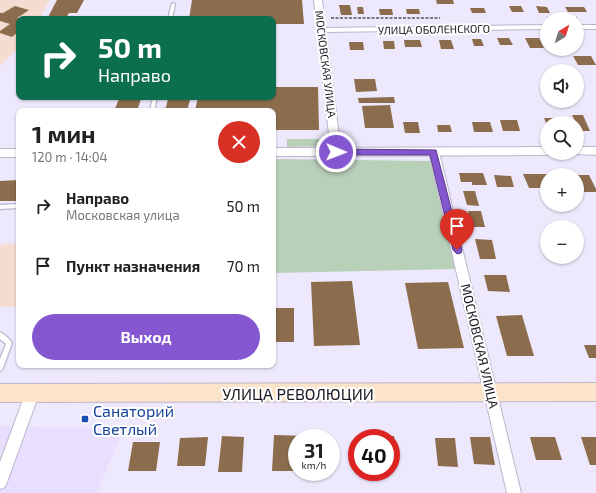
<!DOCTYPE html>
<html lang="ru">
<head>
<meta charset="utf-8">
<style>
	body { margin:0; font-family:"Exo 2",sans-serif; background:#f2f2f2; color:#222; height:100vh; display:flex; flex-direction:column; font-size:15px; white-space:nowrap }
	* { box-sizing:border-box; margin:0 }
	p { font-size:13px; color:#767676 }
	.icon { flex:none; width:22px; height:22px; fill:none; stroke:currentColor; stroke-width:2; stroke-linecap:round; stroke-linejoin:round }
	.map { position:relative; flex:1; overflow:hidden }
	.drawer { position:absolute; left:16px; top:108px; width:260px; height:260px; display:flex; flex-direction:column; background:#fff; border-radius:8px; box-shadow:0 1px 3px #0004 }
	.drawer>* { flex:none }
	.top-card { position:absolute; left:16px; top:16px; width:260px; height:84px; border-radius:8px; box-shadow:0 1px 3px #0004; background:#0b6e4f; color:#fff; overflow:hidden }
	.needle { width:26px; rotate:38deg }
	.fabs { position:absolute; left:540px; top:12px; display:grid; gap:8px }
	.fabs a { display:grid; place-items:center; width:44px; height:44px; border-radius:50%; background:#fff; box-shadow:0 1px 3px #0004; font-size:20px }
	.speed { position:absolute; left:288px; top:429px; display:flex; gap:8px; font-size:20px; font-weight:700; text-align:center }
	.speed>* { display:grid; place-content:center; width:52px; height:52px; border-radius:50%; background:#fff; box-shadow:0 1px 3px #0004; line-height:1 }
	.speed small { font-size:10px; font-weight:400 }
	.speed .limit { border:6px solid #d22; background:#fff; color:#111 }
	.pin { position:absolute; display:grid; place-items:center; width:34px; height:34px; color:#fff; margin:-41px -17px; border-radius:50% 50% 50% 0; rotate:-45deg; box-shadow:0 0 4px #0007 }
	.pin .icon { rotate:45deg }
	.me { position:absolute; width:44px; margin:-22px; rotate:91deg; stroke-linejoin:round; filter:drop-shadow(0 0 3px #0008) }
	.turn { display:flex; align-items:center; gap:14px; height:84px; padding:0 16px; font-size:18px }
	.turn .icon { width:52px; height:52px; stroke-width:2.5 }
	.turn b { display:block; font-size:28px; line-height:34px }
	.round { display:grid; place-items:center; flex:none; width:42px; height:42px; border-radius:21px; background:#f2f2f2 }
	.summary { display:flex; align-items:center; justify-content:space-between; height:68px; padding:0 16px }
	h1 { font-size:24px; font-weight:700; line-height:30px }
	.cta { display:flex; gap:8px; margin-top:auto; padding:8px 16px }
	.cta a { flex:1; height:46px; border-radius:24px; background:#8457d1; color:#fff; font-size:16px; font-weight:700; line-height:46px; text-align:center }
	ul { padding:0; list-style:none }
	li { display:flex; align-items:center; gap:12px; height:60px; padding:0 16px }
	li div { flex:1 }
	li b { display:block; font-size:15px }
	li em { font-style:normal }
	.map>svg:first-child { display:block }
</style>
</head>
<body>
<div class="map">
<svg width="596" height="493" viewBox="0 0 596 493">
	<rect width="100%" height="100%" fill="#eee8fc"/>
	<path fill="#e8dffe" d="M0,426l124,3 -28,64h-96z"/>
	<g fill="#f4dcd2">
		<path d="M0,0h50l-11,19h-20v28l-19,19z"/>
		<path d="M19,243v64h-19v-61l4,-2z"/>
	</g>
	<g fill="#b8cfb8">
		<path d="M287,139h40l-1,4 -4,3 -35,1z"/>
		<path d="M273,159l157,2 26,108 -183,4z"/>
	</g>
	<g fill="#8b6d4d">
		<path d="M57,0h27l-7,13h-8l-4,6h-18z"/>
		<path d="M192,0h110l2,24h-31v-5h-84z"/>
		<path d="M436,0h17l1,4h-17z"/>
		<path d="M339,5h11l2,10h-11z"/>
		<path d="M15,6l14,4 -12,8h2v13l-7,6 -12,-4v-2l10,-7 -10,-3v-8h3z"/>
		<path d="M509,6h12l3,6h-12z"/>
		<path d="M536,6l11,1 3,6h-11z"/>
		<path d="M357,7h6l1,7h-6z"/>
		<path d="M565,7h19l3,5h-19z"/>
		<path d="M470,8h14l2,5h-14z"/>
		<path d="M379,9h13l1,6h-13z"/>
		<path d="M406,9h13l1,5h-13z"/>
		<path d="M497,38h12l4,7h-13z"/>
		<path d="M525,38h14l5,10h-14z"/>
		<path d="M472,39h9l3,7h-10z"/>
		<path d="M404,40h16l2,7h-17z"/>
		<path d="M439,40h12l3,9h-13z"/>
		<path d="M383,41h11l1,8h-11z"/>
		<path d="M349,42h14l1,8h-14z"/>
		<path d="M573,56h18l5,9h-18z"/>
		<path d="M354,79h21l2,12 -21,1z"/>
		<path d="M273,87h45l1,43h-46v-19h-78l3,-14h75z"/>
		<path d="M394,97l1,6h-36l-1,-5z"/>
		<path d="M119,99h22l-4,12h-23z"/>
		<path d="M168,99l22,1 -3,11h-22z"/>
		<path d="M390,105l4,23h-29l-3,-22z"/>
		<path d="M572,115h11l7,16h-10z"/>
		<path d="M544,118h14l3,5h-15z"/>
		<path d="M500,120h17l3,11h-17z"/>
		<path d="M403,122h15l2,11h-15z"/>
		<path d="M472,122h18l3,10h-19z"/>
		<path d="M437,125h13l2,7h-14z"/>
		<path d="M459,173h24l4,12h-15v-3h-11z"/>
		<path d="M523,174h24v14h-18z"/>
		<path d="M494,175l17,1 3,11h-17z"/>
		<path d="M577,175h12l7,14v3h-16l-3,-6z"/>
		<path d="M19,180v21h-19v-20z"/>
		<path d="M463,191h12l4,15 -12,-1z"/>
		<path d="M468,211h13l4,16h-13z"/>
		<path d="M475,239l17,1 4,19h-16z"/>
		<path d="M484,275h22l4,17 -22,-1z"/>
		<path d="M352,281l8,64 -46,1 -3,-64z"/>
		<path d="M448,282l16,66 -46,1 -13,-66z"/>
		<rect x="273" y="308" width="21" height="34"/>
		<path d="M522,315l12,41h-27l-11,-40z"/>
		<path d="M584,345h12v13h-7z"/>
		<path d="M274,435l35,1v2h-12v33h-25z"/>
		<path d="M222,436l22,1 -2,35h-24z"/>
		<path d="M394,436l4,29h-7v-27h-20v-1z"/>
		<path d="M208,437l-3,29h-28l3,-28z"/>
		<path d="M470,437h20l5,28 -21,-1z"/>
		<path d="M530,437h25l7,23h-26z"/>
		<path d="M581,437h15v28h-6z"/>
		<path d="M435,438h20l3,29 -20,-1z"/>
		<path d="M133,442h27l-4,29h-28z"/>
	</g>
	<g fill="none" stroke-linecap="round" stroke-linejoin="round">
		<g stroke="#bcb5cc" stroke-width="2.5">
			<g id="service">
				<path d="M172,3l3,1 -3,15h-4z"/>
				<path d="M153,97h4l-3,14h-4z"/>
				<path d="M19,204v4l-19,1v-4z"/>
				<path d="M0,332c4,2 10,7 12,11l-9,25 -1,2 -2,1v-12l6,-15 -6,-5z"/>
			</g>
		</g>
		<g stroke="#bcb5cc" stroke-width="2">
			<g id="minor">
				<path d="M314,0h8l3,28 222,-3v4l-221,3 15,120 -5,3 -5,-3z"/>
				<rect x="577" y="25" width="19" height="4"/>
				<path d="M434,149l5,3 82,341h-14l-78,-341z"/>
				<path d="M32,388l5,1 2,5 -32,88 -2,5 -5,2v-27l27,-73z"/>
			</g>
		</g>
		<g stroke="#bcb5cc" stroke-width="2">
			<g id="tertiary">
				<path d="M547,147v6h5l-5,2 -274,1v-8z"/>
				<path d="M577,147h19v8l-23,-1 4,-1z"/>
				<rect x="0" y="149" width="19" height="8"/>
			</g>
		</g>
		<g stroke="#bcb5cc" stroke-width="2">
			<path id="secondary" d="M596,383v18l-596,1v-18z"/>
		</g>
		<g stroke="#7c7886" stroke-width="2" stroke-dasharray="3 1.5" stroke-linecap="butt">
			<path d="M331,18h109"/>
			<path d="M547,18h31"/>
		</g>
		<use href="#service" fill="#fff" fill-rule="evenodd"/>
		<use href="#minor" fill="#fff" fill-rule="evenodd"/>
		<use href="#tertiary" fill="#fff" fill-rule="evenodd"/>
		<use href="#secondary" fill="#fce4ca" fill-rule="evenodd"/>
	</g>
	<path fill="#8457d1" stroke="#563988" d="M336,149l100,1 26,100 -1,3 -4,1 -4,-4 -23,-95h-94l-4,-3z"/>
	<rect fill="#1a4fb4" stroke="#fff" stroke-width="1.5" x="81" y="415" width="8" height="8" rx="2"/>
	<g text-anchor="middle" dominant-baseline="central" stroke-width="4" stroke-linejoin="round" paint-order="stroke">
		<g font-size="11" fill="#1c1922" stroke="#fff">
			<text transform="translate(434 29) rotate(-1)">УЛИЦА ОБОЛЕНСКОГО</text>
			<text transform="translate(326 64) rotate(83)">МОСКОВСКАЯ УЛИЦА</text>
		</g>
		<g font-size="13" fill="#1c1922" stroke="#fff">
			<text transform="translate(480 346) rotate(77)">МОСКОВСКАЯ УЛИЦА</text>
		</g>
		<g font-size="16" fill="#1c1922" stroke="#fff">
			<text x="298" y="393">УЛИЦА РЕВОЛЮЦИИ</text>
		</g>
		<g font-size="16" fill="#164399" stroke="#fff" text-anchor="start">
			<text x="93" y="410">Санаторий<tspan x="93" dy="18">Светлый</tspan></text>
		</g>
	</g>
</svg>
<div class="fabs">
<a><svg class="needle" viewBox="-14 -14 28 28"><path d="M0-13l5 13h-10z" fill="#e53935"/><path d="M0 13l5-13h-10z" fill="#767676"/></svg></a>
<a><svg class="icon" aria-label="sound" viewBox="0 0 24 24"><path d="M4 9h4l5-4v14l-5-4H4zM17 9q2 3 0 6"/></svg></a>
<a><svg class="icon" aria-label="search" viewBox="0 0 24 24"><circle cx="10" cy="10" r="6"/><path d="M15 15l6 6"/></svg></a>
<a>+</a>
<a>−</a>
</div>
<div class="speed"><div>31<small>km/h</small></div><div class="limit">40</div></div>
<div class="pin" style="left:457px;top:250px;background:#d93025"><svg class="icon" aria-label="arrive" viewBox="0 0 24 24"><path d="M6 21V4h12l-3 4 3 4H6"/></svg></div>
<svg class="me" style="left:336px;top:152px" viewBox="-20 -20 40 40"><circle r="17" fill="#8457d1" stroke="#fff" stroke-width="3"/><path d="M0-11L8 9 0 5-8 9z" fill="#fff"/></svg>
<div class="top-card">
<div class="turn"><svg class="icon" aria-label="right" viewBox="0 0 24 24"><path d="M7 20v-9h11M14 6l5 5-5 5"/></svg><div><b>50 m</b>Направо</div></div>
</div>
<section class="drawer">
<div class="summary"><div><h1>1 мин</h1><p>120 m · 14:04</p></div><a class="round" style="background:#d93025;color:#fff"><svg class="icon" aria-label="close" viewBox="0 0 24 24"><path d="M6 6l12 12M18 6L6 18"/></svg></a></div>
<ul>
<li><svg class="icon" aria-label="right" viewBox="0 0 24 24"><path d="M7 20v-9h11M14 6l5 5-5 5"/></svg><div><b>Направо</b><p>Московская улица</p></div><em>50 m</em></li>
<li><svg class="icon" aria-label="arrive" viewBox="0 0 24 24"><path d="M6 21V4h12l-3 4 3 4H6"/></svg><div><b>Пункт назначения</b></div><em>70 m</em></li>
</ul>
<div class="cta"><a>Выход</a></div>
</section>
</div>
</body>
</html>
